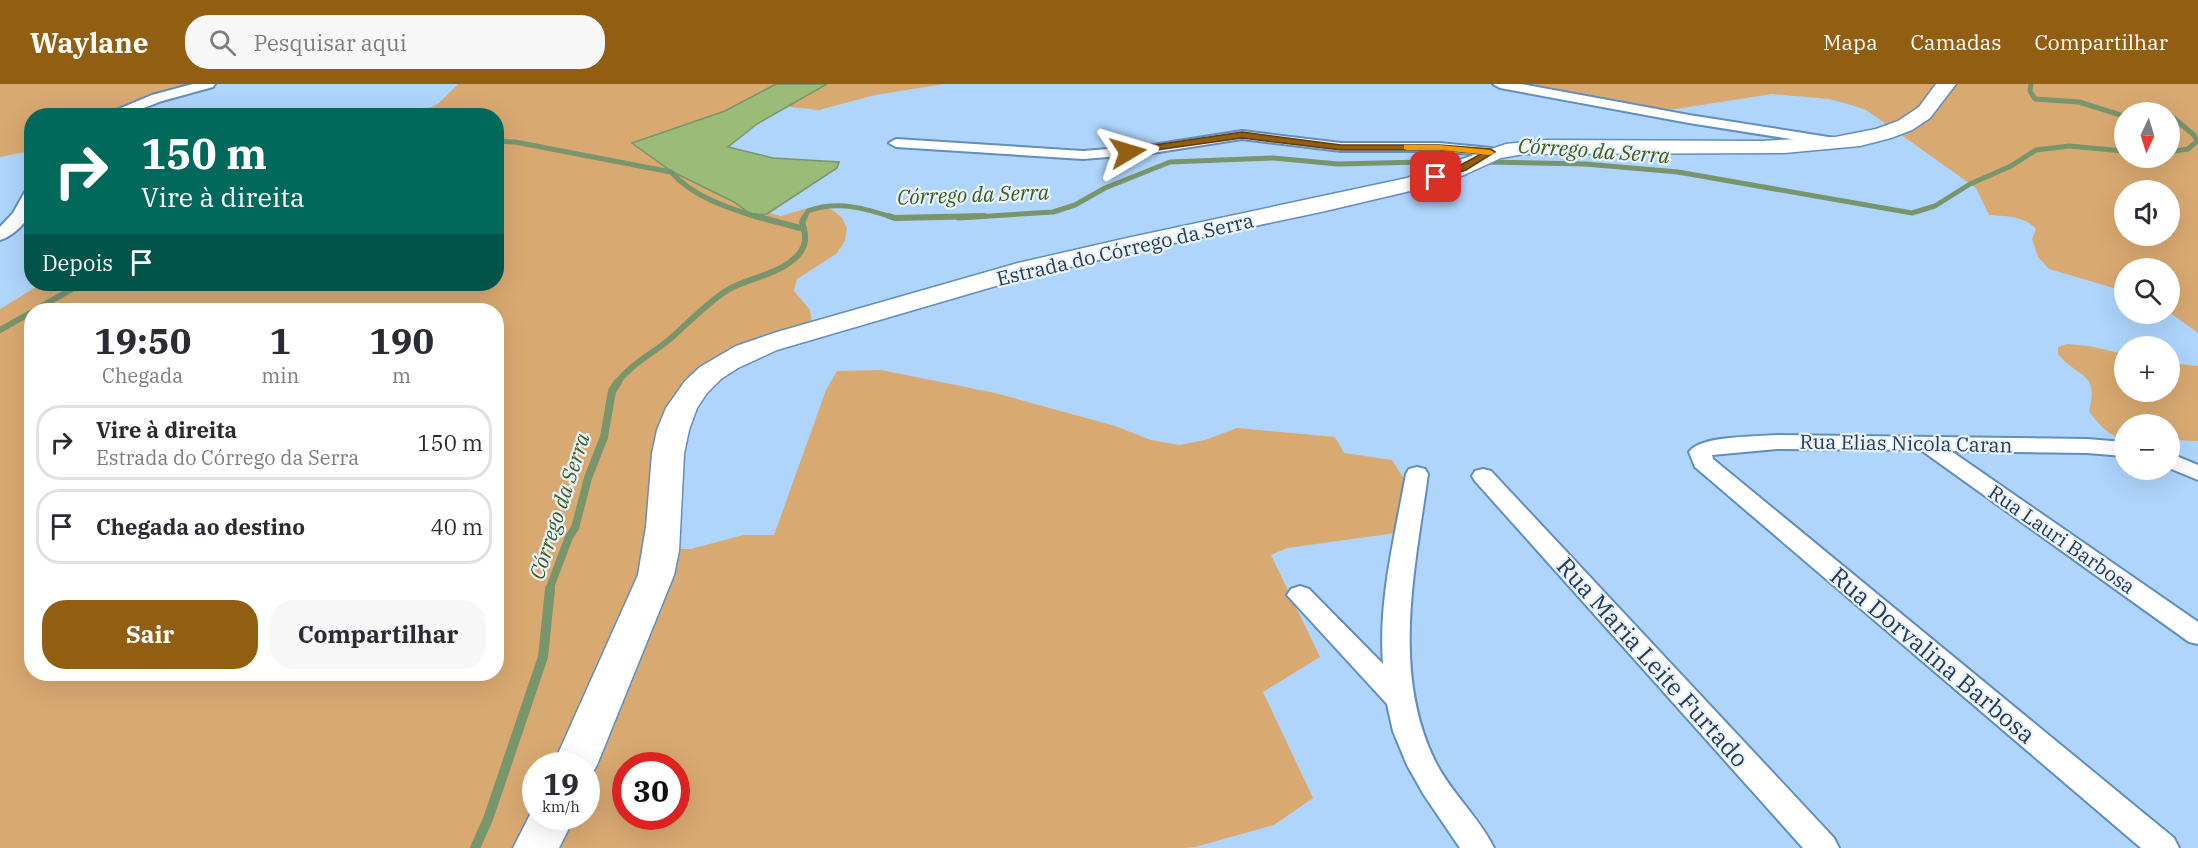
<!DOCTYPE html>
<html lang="pt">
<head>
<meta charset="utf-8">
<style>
	body { margin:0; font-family:"IBM Plex Serif",serif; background:#f7f7f7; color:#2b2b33; height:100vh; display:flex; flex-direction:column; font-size:22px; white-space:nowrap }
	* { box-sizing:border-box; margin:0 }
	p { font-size:20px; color:#7c7c81 }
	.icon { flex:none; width:33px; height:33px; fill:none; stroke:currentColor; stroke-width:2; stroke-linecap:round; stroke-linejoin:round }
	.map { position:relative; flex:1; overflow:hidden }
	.sheet { position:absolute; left:24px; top:219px; width:480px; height:378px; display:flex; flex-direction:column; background:#fff; border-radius:24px; box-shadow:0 6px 24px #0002 }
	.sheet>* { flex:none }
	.hud { position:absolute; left:24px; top:24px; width:480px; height:183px; border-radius:24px; box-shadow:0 6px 24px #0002; background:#00695c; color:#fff; overflow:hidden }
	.needle { width:39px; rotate:184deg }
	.buttons { position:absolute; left:2114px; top:18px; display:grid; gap:12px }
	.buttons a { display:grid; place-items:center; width:66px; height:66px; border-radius:50%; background:#fff; box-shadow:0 6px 24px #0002; font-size:30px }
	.speed { position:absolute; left:522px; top:668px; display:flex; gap:12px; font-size:30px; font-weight:700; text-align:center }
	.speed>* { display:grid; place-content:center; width:78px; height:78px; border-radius:50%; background:#fff; box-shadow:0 6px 24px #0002; line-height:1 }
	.speed small { font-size:15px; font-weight:400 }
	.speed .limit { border:9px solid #d22; background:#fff; color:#111 }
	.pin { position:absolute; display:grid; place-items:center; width:51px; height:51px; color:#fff; margin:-26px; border-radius:12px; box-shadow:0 3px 9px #0006 }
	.me { position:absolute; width:66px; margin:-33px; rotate:83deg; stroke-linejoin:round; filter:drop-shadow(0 0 4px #0008) }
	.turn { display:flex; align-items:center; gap:21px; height:126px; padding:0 18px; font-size:27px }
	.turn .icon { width:78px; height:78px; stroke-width:2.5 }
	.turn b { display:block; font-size:42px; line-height:51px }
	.then { display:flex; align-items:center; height:57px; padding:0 18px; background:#0003; gap:12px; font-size:22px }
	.eta { display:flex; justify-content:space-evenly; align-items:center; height:102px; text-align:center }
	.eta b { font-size:36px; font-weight:700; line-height:42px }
	.cta { display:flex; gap:12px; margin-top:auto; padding:12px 18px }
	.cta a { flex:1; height:69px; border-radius:24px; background:#925e12; color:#fff; font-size:24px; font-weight:700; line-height:69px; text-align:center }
	.cta a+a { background:#f7f7f7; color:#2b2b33 }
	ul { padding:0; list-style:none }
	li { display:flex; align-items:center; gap:18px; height:75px; margin:0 12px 9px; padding:0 6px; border:3px solid #e1e1e2; border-radius:24px }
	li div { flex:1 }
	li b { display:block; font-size:22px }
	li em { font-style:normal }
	header { display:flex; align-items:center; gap:36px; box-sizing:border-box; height:84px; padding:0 30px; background:#925e12; color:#fff }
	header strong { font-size:28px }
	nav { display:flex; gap:33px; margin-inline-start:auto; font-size:21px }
	.search { width:420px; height:54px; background:#f7f7f7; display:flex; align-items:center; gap:15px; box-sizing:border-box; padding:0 21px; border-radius:24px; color:#7c7c81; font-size:22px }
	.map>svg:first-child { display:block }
</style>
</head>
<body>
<header>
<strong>Waylane</strong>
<div class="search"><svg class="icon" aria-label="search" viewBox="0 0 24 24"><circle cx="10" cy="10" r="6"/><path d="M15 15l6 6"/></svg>Pesquisar aqui</div>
<nav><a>Mapa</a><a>Camadas</a><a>Compartilhar</a></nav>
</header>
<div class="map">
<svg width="2198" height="764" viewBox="0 0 2198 764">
	<rect width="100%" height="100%" fill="#afd5fc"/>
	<g fill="#d9a972" fill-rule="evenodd">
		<path d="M0,0h204l-96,31 -76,1 -1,35 -31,6z"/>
		<path d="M458,0h318l-51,27 -54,60 63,31 18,13 17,-2 12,3 30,-9 12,-1 11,5 8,7 5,10 -2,13 -9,13 -39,25 -3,12 16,19 2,12 -126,66 -8,161h13l52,-14h31l52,-145 11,-19 44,-1 114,23 120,33 36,14 28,5 26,-5 32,-12 98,9 9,16 48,7 32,51 -6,19 -131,18 -16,7 49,102 -57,35 50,106 -39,27 -79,22 -13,1h-1182v-539l41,-25h455v-168l-80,-1 23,-12zM32,226h464v364h-464zM536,681h50v51h-50zM626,681h50v51h-50z"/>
		<path d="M827,0h117l-69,11 -56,15 -29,-3 -1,-3z"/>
		<path d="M1533,0h665v249l-29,-21v-44h-45v23l-75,-22 -11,-12 -6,-18 4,-10c-11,-13 -31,-13 -47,-14l-13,-27 -110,-78 -18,-6 -19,-5 -57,-5 -109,17zM2124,28h45v46h-45zM2124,106h45v46h-45z"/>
		<path d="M2067,260l22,2 35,8v38h45v-29l29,3v75l-29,-1v-16h-45v14c-16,-1 -25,-15 -35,-26 11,-41 -11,-33 -31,-58v-7z"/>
	</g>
	<path fill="#9bbb78" stroke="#78956c" stroke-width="1.5" d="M776,0h51l-70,40 -29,23 45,11 66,4 -2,6 -70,46 -15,1 -18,-13 -63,-31 -39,-28 93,-32z"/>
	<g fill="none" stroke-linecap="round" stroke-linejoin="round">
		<g stroke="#78956c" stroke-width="5">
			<path d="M2031,0l-1,7 5,8 44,3 45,14"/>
			<path d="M2148,28l2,-2 14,2"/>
			<path d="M2169,30l25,21 3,6 -9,8 -19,3"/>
			<path d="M496,57l19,1 156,30c22,25 57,36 89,46"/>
			<path d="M1484,78l101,2 93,8 234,41 23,-7 35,-22 41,-18 25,-16 33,-4 55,5"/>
			<path d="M804,134l4,-7c29,-11 57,-3 86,7"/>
			<path d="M958,134l95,-6 22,-7 30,-17 65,-26 103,-4 65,6 128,-3"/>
		</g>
		<g stroke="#78956c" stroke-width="6">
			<path d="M755,132l49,13"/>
			<path d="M889,132l6,2 89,-2"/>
			<path d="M35,226l46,-26"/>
			<path d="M0,246l32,-18"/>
			<path d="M617,299c14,-19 35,-29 53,-44 16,-14 43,-42 61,-51 20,-10 46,-14 63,-29 13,-11 13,-22 8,-37l3,-6"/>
		</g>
		<path stroke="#78956c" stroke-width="8" d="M549,506l20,-53 6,-9 13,-50 16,-41 8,-46 6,-9"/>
		<path stroke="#78956c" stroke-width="10" d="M475,764l13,-29 55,-162 7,-68"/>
		<g stroke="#618ebc" stroke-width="4">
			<g id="street">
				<path d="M193,0h22l-2,3 -51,14 -39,15h-21l50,-21z"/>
				<path d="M1493,0h28l168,31 152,24 7,4 -7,4 -152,-24 -189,-35z"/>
				<path d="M1242,47l99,12h98l52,5 7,4 -7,4 -52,-5h-98l-99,-12 -96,15 -63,5 -187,-12 -7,-4 7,-4 187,12 63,-5z"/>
				<path d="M32,104c0,7 1,15 0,21 -3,12 -20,28 -32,31v-13l13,-14 13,-23z"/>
				<path d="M1777,351l310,4 37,3v14l-37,-3 -136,-2 247,171v22l-9,-2 -268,-192 -144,-1 -65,6 1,4 461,379 5,10h-38l-446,-381 -6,-15c12,-17 67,-15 88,-17z"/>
				<path d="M2169,369l29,12v15l-29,-12z"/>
				<path d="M1417,383l8,2 3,5c-13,95 -37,197 7,287 16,32 44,56 59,87h-34l-36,-53 -17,-30 -14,-34 -6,-27 -100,-109 4,-6 9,-3 9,3 74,75c-5,-63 12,-128 23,-190l3,-5z"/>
				<path d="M1483,385l8,2 343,367 5,10h-36l-328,-367 -3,-5 3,-5z"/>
			</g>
		</g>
		<g stroke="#618ebc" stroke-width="3">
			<g id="secondary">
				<path d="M1936,0h20l-26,34 -18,12 -21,8 -31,8 -76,7 -260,1 -23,4 -37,17 -41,13 -102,24 -194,41 -121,30 -229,67 -39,18 -17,11 -14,14 -10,15 -8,22 -5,24 -5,97 -5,24 -77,190 -7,12 -4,2v-14h-33l85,-190 8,-48 6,-73 5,-24 9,-22 19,-27 15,-14 36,-21 41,-14 241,-69 109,-25 280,-60 99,-34 40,-4 215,1 74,-4 41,-8 22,-8 21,-14z"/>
				<path d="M536,719v13h39l-16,32h-46z"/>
			</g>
		</g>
		<use href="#street" fill="#fff" fill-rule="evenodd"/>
		<use href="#secondary" fill="#fff" fill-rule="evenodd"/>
	</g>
	<path fill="#925e12" stroke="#5f3d0c" stroke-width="1.5" d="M1242,48l99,13h98l52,4 4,3 -29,18 -30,10 -4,-3 1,-2 26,-9 22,-12 -42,-4h-98l-99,-12 -114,16 -4,-2 4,-3z"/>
	<path fill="#f59e0b" d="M1404,61h35l51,5 5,3 -5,2 -51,-5h-32l-3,-1z"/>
	<g text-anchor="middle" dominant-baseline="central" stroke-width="4.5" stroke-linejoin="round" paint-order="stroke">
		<g font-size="20" fill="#283b4f" stroke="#e9f3fd">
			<text transform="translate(1125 165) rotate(-13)">Estrada do Córrego da Serra</text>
			<text transform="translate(1906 359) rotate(1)">Rua Elias Nicola Caran</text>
			<text transform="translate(2062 455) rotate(35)">Rua Lauri Barbosa</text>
		</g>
		<g font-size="21" font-style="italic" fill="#3f5c15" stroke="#e9f3fd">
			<text transform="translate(1594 66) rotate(4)">Córrego da Serra</text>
			<text transform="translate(973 110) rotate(-2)">Córrego da Serra</text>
			<text transform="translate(559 422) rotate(-72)">Córrego da Serra</text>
		</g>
		<g font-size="24" fill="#283b4f" stroke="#e9f3fd">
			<text transform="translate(1933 571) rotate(40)">Rua Dorvalina Barbosa</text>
			<text transform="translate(1653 578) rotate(48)">Rua Maria Leite Furtado</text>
		</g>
	</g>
</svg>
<div class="buttons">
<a><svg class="needle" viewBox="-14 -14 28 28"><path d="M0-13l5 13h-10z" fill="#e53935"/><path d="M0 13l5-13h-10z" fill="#7c7c81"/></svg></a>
<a><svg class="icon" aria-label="sound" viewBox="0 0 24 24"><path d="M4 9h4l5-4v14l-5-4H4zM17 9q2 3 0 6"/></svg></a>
<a><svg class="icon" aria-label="search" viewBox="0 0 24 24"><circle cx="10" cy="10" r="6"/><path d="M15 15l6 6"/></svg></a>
<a>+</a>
<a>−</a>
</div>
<div class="speed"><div>19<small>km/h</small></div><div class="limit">30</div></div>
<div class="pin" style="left:1436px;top:93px;background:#d93025"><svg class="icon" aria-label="arrive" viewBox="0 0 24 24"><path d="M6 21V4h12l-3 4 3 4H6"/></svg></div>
<svg class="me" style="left:1128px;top:68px" viewBox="-20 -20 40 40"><path d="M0-17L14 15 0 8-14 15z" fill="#925e12" stroke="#fff" stroke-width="4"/></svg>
<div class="hud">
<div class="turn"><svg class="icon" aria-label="right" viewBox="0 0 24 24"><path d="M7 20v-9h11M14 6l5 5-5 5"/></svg><div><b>150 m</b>Vire à direita</div></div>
<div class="then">Depois<svg class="icon" aria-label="arrive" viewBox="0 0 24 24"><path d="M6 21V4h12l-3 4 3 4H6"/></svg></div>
</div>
<section class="sheet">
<div class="eta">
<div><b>19:50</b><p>Chegada</p></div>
<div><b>1</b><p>min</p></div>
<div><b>190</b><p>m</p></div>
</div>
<ul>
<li><svg class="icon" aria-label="right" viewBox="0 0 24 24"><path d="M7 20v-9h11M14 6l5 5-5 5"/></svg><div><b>Vire à direita</b><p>Estrada do Córrego da Serra</p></div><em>150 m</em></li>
<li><svg class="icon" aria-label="arrive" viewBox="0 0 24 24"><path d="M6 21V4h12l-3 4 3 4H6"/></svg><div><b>Chegada ao destino</b></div><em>40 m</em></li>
</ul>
<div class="cta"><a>Sair</a><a>Compartilhar</a></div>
</section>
</div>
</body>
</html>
